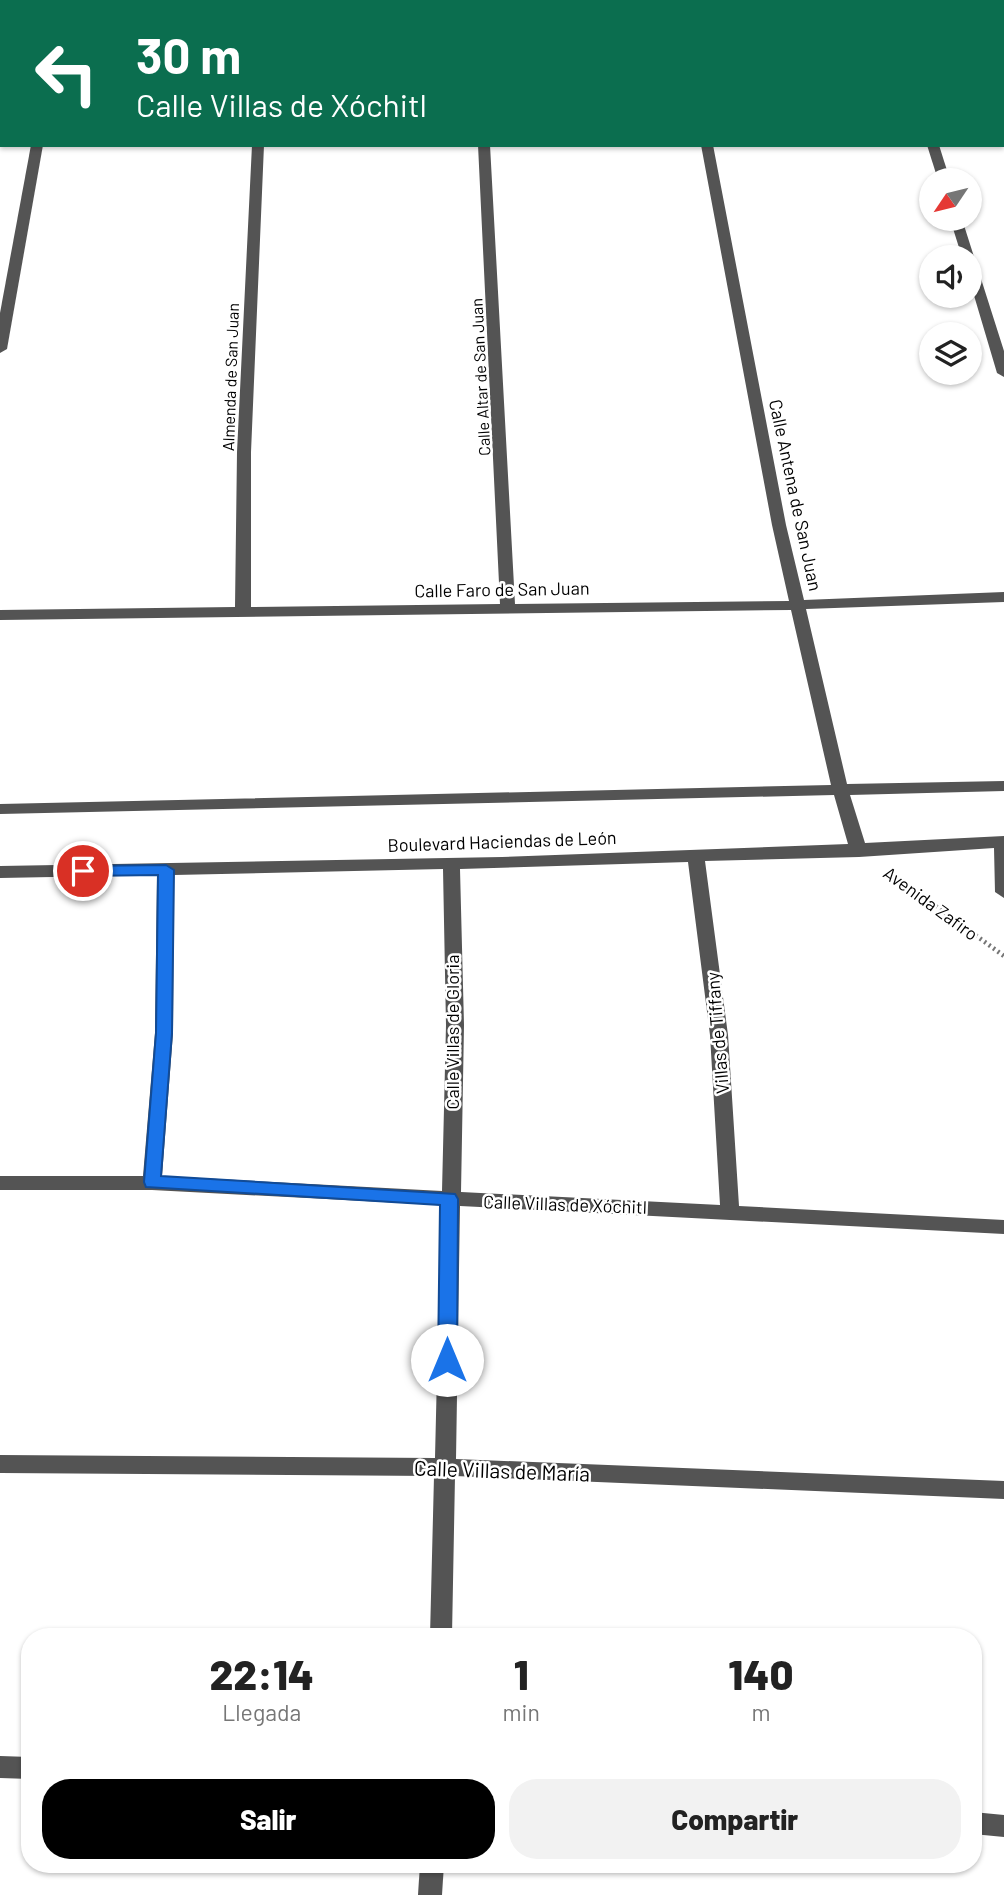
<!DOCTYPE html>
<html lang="es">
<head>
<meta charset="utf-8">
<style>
	body { margin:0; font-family:Barlow,sans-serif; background:#f2f2f2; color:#222; height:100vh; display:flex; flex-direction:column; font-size:26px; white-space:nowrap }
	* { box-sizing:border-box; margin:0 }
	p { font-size:23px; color:#767676 }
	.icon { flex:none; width:38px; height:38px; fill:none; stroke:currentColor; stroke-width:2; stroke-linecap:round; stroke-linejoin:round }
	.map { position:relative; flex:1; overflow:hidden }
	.side { position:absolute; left:21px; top:1628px; width:961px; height:245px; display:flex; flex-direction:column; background:#fff; border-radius:28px; box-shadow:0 2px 5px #0004 }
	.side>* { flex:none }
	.top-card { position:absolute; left:0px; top:0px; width:1004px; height:147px; box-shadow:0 2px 5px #0004; background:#0b6e4f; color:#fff; overflow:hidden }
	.needle { width:46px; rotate:235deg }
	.tools { position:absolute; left:919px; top:168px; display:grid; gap:14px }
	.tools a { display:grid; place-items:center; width:63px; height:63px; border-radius:50%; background:#fff; box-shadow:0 2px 5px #0004; font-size:35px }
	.pin { position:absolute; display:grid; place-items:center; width:60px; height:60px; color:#fff; margin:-30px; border:4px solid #fff; border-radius:50%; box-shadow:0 2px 7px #0007 }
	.me { position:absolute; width:77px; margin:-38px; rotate:0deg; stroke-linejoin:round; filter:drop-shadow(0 0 5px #0008) }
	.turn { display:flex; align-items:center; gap:24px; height:147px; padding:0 21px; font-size:32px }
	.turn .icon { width:91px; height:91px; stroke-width:2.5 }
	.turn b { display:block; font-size:49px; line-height:60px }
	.eta { display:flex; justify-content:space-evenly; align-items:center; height:119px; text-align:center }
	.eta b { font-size:42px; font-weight:800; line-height:49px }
	.cta { display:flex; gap:14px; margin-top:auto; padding:14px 21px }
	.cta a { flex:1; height:80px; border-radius:28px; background:#000; color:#fff; font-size:28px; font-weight:800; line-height:80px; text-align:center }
	.cta a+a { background:#f2f2f2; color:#222 }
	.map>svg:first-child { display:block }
</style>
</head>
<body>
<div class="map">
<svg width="1004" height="1895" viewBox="0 0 1004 1895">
	<rect width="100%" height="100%" fill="#fff"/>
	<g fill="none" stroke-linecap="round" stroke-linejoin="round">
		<path stroke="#767676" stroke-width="4.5" stroke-dasharray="2 3.5" stroke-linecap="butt" d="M900,880l104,76"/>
		<g fill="#545454" fill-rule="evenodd">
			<rect x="60" y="0" width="12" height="2"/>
			<rect x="261" y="0" width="12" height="2"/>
			<rect x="473" y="0" width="12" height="2"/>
			<rect x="676" y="0" width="12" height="2"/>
			<path d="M881,0h12v2h-11z"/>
			<rect x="1003" y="76" width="1" height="6"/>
			<rect x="0" y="90" width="2" height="8"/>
			<path d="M31,145h12l-36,204 -7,4v-40z"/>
			<path d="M252,145h12l-13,307v155l249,-3 -22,-459h12l25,459 274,-3 -17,-76 -71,-380h12l73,380 18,75 200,-8v10l-198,7 41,175 157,-3v10l-154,4 15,48 139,-7v62l-9,-6 -1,-44 -135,9 -154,4 23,174 11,171 265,14v14l-544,-28 -4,253 548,22v18l-549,-23 -3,160h-22l4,-160 -434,-3v-18l435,3 6,-253 -289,-15h-152v-14h143l12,-143 2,-158 -157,3v-12l502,-9 346,-13 -14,-49 -834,19v-10l831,-19 -40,-175 -791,10v-10l235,-3 2,-155zM688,862l22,173 10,170 -259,-13 3,-167 -4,-156zM443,869l3,156 -4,166 -280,-15 11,-143 1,-158z"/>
			<path d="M927,145h12l11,35h-12z"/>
			<path d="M950,219h12l42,132v26l-7,-4 -27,-91v-25h-8z"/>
			<path d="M0,1756l30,1v22l-30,-1z"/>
			<path d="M973,1812l31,3v22l-31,-3z"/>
			<path d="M420,1864h24l-2,31h-24z"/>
		</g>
	</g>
	<path fill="#1a73e8" stroke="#114b97" stroke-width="2" d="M166,865l8,5 -2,163 -11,143 294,18 3,5 -1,161 -3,5 -7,2 -9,-7 2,-155 -294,-18 -2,-5 12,-149 2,-158 -75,1 -8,-5 8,-5z"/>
	<g text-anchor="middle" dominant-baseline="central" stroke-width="5" stroke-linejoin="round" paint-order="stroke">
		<g font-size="16" fill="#000" stroke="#fff">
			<text transform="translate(230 377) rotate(-88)">Almenda de San Juan</text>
			<text transform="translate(480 377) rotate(-93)">Calle Altar de San Juan</text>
		</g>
		<g font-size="18" fill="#000" stroke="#fff">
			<text transform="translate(796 495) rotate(78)">Calle Antena de San Juan</text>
			<text transform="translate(502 589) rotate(-1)">Calle Faro de San Juan</text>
			<text transform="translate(502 841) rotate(-2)">Boulevard Haciendas de León</text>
			<text transform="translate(931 903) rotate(36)">Avenida Zafiro</text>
			<text transform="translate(452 1032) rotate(-90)">Calle Villas de Gloria</text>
			<text transform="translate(717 1033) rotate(-95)">Villas de Tiffany</text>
			<text transform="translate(565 1204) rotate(2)">Calle Villas de Xóchitl</text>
		</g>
		<g font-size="21" fill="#000" stroke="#fff">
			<text transform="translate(502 1470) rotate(2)">Calle Villas de María</text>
		</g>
	</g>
</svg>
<div class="tools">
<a><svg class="needle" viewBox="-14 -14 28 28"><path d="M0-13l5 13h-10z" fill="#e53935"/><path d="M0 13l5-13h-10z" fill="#767676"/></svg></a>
<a><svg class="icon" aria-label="sound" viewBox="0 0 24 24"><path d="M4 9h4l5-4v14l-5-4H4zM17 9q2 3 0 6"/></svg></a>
<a><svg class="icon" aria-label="layers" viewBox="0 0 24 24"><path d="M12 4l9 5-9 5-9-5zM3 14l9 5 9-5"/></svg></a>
</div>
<div class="pin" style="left:83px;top:871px;background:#d93025"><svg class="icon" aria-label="arrive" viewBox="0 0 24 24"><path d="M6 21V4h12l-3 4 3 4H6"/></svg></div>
<svg class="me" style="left:447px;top:1360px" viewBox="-20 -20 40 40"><circle r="19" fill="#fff"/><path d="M0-13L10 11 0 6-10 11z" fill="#1a73e8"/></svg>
<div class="top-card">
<div class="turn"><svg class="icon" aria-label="left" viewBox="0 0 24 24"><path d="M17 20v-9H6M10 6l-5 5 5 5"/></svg><div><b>30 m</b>Calle Villas de Xóchitl</div></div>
</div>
<section class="side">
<div class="eta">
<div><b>22:14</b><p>Llegada</p></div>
<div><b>1</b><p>min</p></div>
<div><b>140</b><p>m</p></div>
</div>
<div class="cta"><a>Salir</a><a>Compartir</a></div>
</section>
</div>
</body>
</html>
